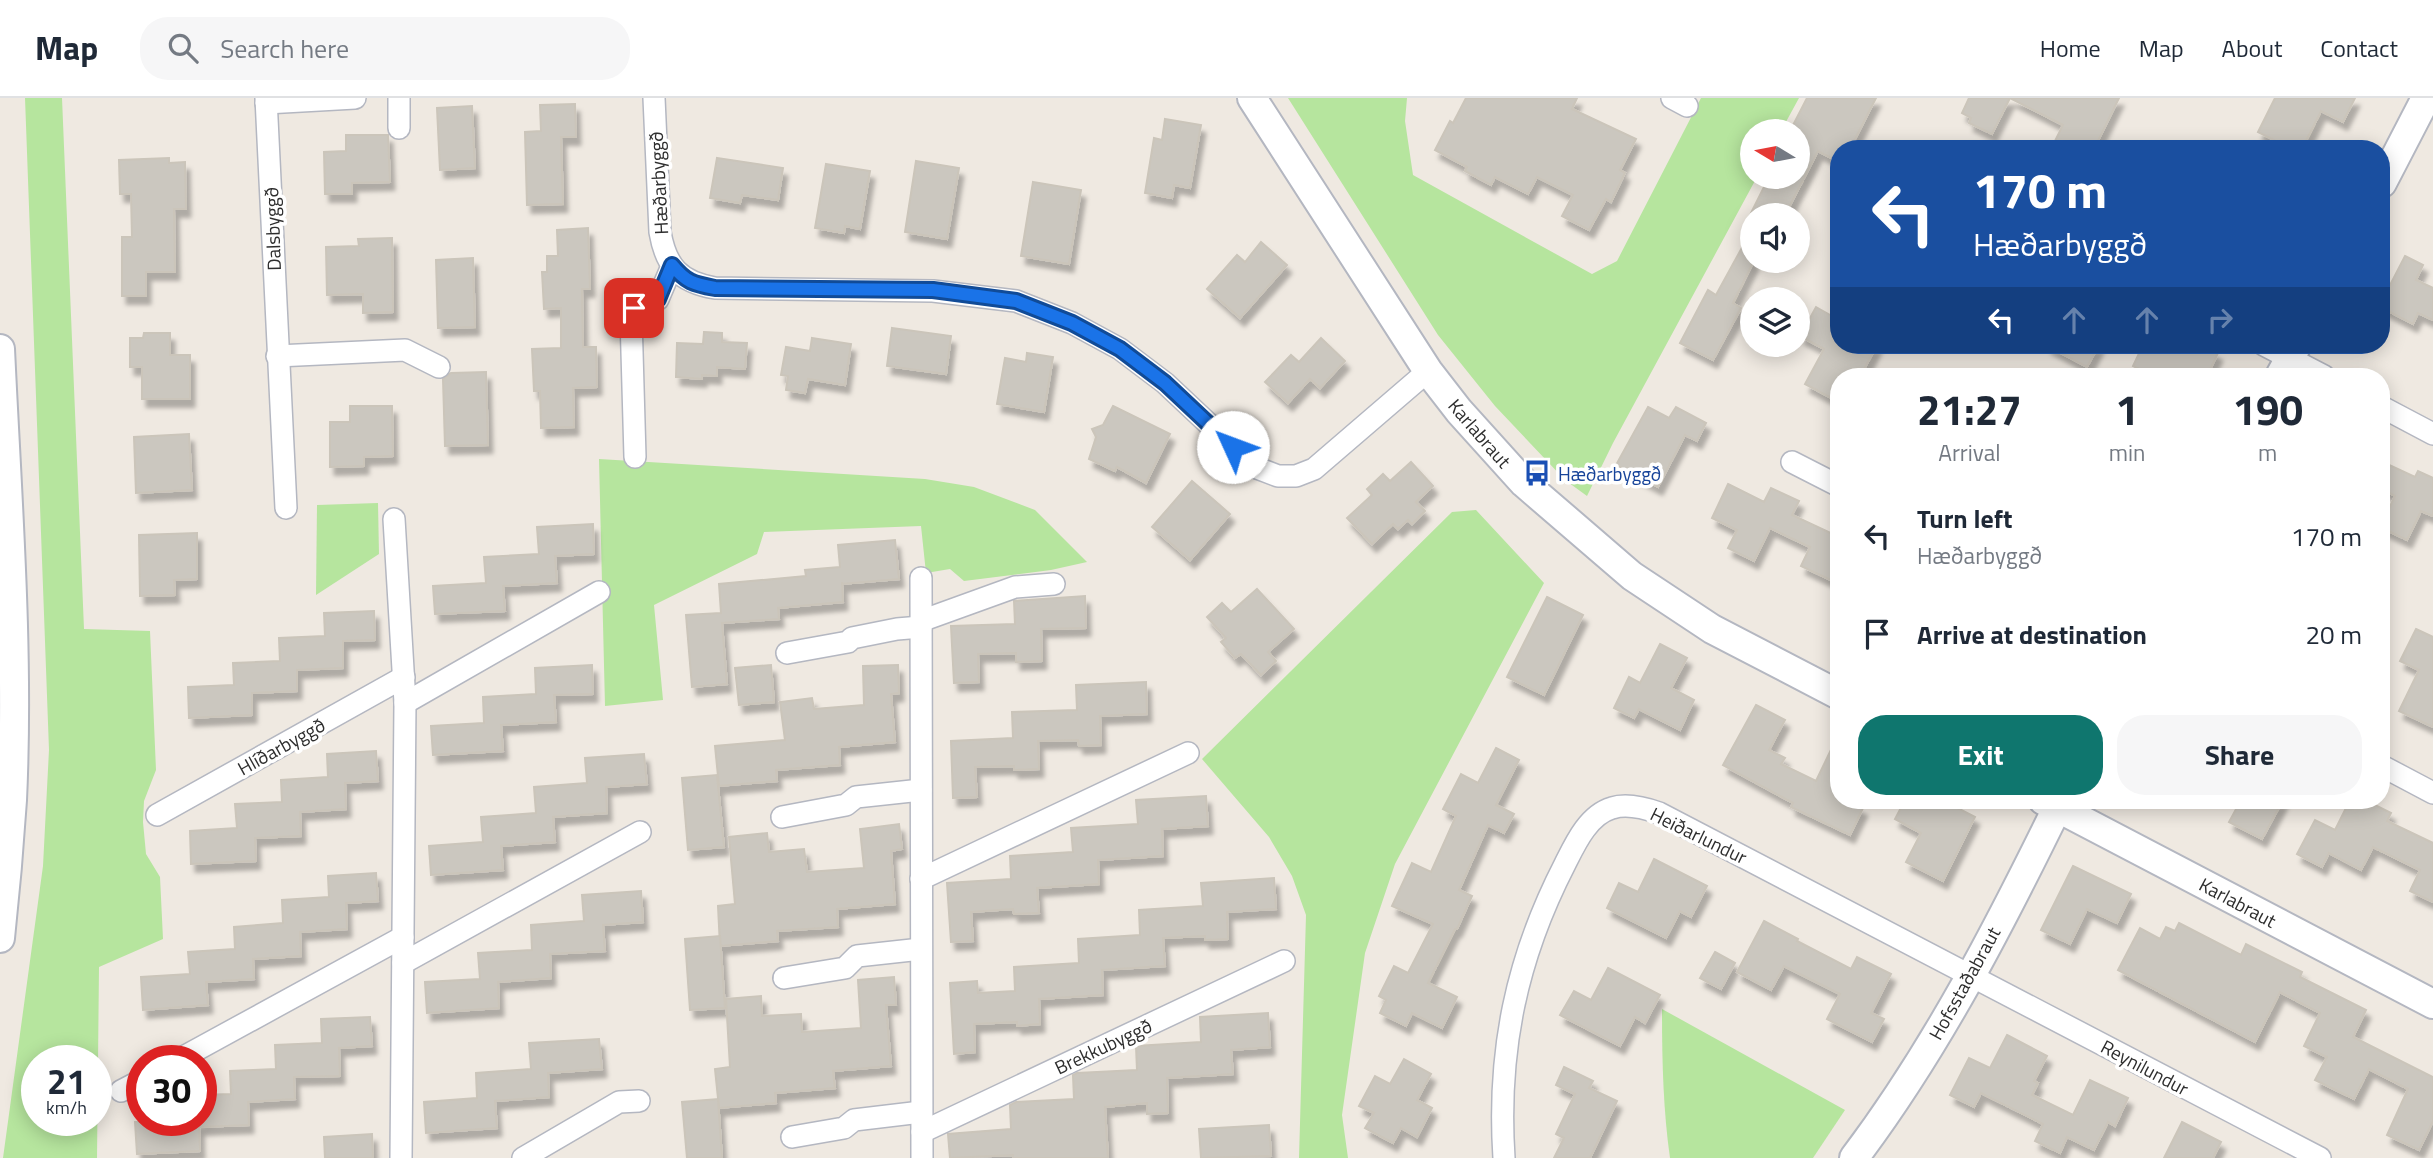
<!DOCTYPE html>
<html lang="en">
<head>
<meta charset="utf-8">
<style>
	body { margin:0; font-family:"Titillium Web",sans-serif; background:#f6f6f7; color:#1f2937; height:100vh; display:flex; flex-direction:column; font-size:26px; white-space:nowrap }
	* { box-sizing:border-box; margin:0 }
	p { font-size:23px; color:#747a83 }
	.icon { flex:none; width:38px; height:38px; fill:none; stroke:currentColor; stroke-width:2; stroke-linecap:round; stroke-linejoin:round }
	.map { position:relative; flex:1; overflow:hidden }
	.panel { position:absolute; left:1830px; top:270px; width:560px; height:441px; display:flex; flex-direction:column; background:#fff; border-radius:28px; box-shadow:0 4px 18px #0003 }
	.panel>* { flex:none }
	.hud { position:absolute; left:1830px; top:42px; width:560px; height:214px; border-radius:28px; box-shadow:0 4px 18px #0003; background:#1a4fa0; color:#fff; overflow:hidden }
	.needle { width:46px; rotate:280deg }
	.buttons { position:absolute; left:1740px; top:21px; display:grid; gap:14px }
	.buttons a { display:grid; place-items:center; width:70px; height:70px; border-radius:50%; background:#fff; box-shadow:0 4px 18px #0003; font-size:35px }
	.speed { position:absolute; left:21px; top:947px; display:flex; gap:14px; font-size:35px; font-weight:700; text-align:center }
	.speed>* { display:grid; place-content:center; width:91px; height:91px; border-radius:50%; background:#fff; box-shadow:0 4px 18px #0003; line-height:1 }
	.speed small { font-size:18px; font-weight:400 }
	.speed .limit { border:10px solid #d22; background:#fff; color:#111 }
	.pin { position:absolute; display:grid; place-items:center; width:60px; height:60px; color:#fff; margin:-30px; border-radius:14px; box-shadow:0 4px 10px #0006 }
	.me { position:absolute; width:77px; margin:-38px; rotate:313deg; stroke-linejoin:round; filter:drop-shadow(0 0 5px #0008) }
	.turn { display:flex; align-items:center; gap:24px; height:147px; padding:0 28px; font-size:32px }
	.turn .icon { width:91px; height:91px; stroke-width:2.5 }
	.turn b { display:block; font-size:49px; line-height:60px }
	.lanes { display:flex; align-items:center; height:66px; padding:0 28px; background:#0003; justify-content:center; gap:35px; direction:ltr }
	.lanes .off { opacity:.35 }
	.eta { display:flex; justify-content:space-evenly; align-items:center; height:119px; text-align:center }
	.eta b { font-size:42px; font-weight:700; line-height:49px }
	.action { display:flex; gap:14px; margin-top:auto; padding:14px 28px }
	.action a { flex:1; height:80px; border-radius:28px; background:#0f766e; color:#fff; font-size:28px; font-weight:700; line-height:80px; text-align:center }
	.action a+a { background:#f6f6f7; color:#1f2937 }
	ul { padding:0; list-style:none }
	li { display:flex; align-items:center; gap:21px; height:98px; padding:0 28px }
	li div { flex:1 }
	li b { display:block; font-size:26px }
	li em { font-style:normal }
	header { display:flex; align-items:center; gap:42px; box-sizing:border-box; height:98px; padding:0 35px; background:#fff; border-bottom:2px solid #e0e1e3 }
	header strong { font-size:33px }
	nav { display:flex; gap:38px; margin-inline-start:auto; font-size:24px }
	.search { width:490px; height:63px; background:#f6f6f7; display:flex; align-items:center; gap:18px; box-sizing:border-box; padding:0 24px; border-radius:28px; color:#747a83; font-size:26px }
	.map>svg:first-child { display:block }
</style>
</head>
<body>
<header>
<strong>Map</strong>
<div class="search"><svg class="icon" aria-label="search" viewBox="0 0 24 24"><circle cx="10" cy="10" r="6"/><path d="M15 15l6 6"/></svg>Search here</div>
<nav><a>Home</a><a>Map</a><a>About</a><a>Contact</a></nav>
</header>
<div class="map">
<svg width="2433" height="1060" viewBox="0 0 2433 1060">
	<defs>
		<filter id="shadow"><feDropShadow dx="4.5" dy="8" stdDeviation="2" flood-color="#0004"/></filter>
	</defs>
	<rect width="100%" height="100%" fill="#efe9e1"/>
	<g fill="#b6e59e" fill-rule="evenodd">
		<path d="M25,0h37l22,531 66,2 6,139 -12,31 -1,21 3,32 14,23 3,62 -64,28 -2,191h-94l40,-292 6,-116zM37,962h59v60h-59z"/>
		<path d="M1288,0h119l-2,23 8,54 179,99 25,-13 84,-163h98l-18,33h-29v46h5l-144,266 -26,53 -22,-16 -70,-74 -57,-71z"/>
		<path d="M599,361l326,20 49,8 61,23 52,52 -36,8 -87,11 -14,-12 -24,4 -5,-47 -157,6 -7,22 -103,51 9,95 -58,6z"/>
		<path d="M378,405l1,51 -63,41 1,-90z"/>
		<path d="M1476,412l68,73 -149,281 -30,89 -23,162 6,43h-49l7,-243 -14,-39 -23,-39 -67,-78 250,-247z"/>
		<path d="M1662,911l183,101 -32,48h-143c-7,-49 -8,-99 -8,-149z"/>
	</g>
	<g fill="#cbc7bf" stroke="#cbc5ba" stroke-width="2" filter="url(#shadow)">
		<path d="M1466,0h111l-5,11 64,30 -16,31 5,3 -14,29 -5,-3 -17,31 -27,-14 11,-21 -36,-18 -9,17 -33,-17 -4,8 -26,-14 2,-4 -32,-17 15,-29 3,2z"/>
		<path d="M1807,0h69l-26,51h-11v13l-21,-11 -33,64h-35l19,-38h28v-46h-7z"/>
		<path d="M1969,0h41l-18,36 -23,-11 2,-5 -9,-5z"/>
		<path d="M2010,0h109l-25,51h-43l12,-24z"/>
		<path d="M2275,0h80l-12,24 -22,-11 -19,38h-10l-34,-17z"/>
		<path d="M575,6l1,33h-15l2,67 -36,1 -2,-73 16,-1 -1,-26z"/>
		<path d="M472,8l3,62 -35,2 -3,-62z"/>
		<path d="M1165,21l36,6 -11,63 -16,-3 -2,13 -27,-5 9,-55 8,2z"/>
		<path d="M346,37h42l2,47 -38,1v11h-27l-1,-42 22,-1z"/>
		<path d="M169,60v5l16,-1 1,47h-12l1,63h-29v24h-24v-59h10l-1,-43h-11l-1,-34z"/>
		<path d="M717,60l66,10 -5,32 -36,-5 -2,8 -30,-5z"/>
		<path d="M916,63l43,7 -12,71 -42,-7z"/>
		<path d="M826,66l44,7 -10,58 -15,-3 -1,7 -29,-5z"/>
		<path d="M1033,84l48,8 -12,74 -48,-8z"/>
		<path d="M588,130l2,61h-8l1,58h13l1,40 -24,1 1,39 -33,1 -1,-37h-6l-2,-42 29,-1v-40l-17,1 -2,-37h5v-16h11l-1,-26z"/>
		<path d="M392,140l1,74 -30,1v-19l-36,1 -1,-48 33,-1 -1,-7z"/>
		<path d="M1261,144l26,23 -47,53 -33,-29 30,-34 8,7z"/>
		<path d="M1744,146l8,5v12h2l-21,42 8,5 -28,52 -33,-17 28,-53 8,5z"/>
		<path d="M2405,158l18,9 -7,15 17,8v32l-15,-7 -5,11 -31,-16v-22l6,3z"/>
		<path d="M473,160l2,69 -37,1 -2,-68z"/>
		<path d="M1816,209l23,13v25h38l-15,28 -7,-4 -4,7h-12v26l-34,-18 19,-35 -24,-13z"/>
		<path d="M892,230l59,8 -5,38 -59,-8z"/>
		<path d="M704,234l18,1v9l25,1 -2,26 -28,-2v9l-15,-1v4l-26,-2 1,-34 26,1z"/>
		<path d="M144,235h26v22h20v44h-48v-32h-12v-29h13z"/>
		<path d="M812,240l39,6 -6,41 -37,-6 -3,14 -19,-3 2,-14 -7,-1 5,-28 24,4z"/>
		<path d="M1321,240l24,23 -25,27 -10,-9 -22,24 -23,-21 26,-27 8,7z"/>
		<path d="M2046,247h53l-12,22z"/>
		<path d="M2143,247h59l16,8 -11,23h-54l-20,-10z"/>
		<path d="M1027,255l26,4 -9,55 -47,-8 8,-46 21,4z"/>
		<path d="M486,274l2,73 -43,1 -2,-67 8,-6z"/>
		<path d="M350,308h42l1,50 -29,1v9l-34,1v-45h20z"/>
		<path d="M1113,308l57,28 -24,49 -29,-16 -2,4 -26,-12 7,-22 -4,-8 11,-4z"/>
		<path d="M1648,309l21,11 7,-11 30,16 -9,18 -12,-6 -27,52 -42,-22z"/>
		<path d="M189,336l3,56 -56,3 -2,-56z"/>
		<path d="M1411,364l22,24 -17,16 9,9 -13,13 -4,-4 -10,9 -5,-5 -21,20 -25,-26 25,-23 -5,-6 16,-15 7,7z"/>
		<path d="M2387,366l28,13 3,-6 15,7v38l-12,-5 -14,29 -25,-12v-5l13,-27 -13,-7v-15z"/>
		<path d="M1192,383l38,33 -40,46 -38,-33z"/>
		<path d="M1728,386l36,18 7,-14 28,13 -7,14 47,22v47l-38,-18 9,-19 -40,-19 -16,33 -26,-13 9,-18 -25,-12z"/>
		<path d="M593,426l1,30 -39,2 2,27 -54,3 2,25 -70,3 -2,-28 53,-3 -2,-26 55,-3 -2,-27z"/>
		<path d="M197,435v46l-23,1 1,15 -35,1 -1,-61z"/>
		<path d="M895,442l4,39 -57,5v-2l1,20 -65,6 1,11 -57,4 5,61 -35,3 -6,-72 35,-2 -2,-29 87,-8 -1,-6 35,-3 -2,-22z"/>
		<path d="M1257,491l37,40 -26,23 8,9 -15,14 -20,-21 -6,4 -14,-16 5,-4 -19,-21 15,-14 9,9z"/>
		<path d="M1085,498l1,32 -45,1 1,32 -26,1v-9l-38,1 1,28 -25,1 -3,-57 64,-2 -1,-23z"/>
		<path d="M1547,499l36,18 -39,80 -37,-18z"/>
		<path d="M374,513l1,29 -32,1v27l-46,2v21l-45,2v22l-63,3 -1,-31 46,-2 -1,-22 47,-2 -1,-23 46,-2 -1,-23z"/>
		<path d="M2416,531l17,8v90l-34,-16 20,-41 -19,-9z"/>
		<path d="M1660,546l27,14 -16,30 23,12 -14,30 -41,-21 -5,9 -20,-10 15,-31 11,6z"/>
		<path d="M592,567l1,29 -39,1 2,27 -55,3 2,26 -70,4 -2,-29 53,-3 -1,-26 53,-3 -1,-26z"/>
		<path d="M771,567l3,37 -35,3 -4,-37z"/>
		<path d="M898,567l1,28 -8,1 4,48 -56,5 1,18 -64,5 1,11 -58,5 -4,-40 70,-6 -5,-38 32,-4 2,11 50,-4 -1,-39z"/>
		<path d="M1146,584l1,32 -47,2 1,29 -22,1 -1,-6 -40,1 1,28 -25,1v-4l-39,1 2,30 -24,1 -2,-57 62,-3 -1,-26 65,-2 -1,-25z"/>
		<path d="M1756,607l29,15 -16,30 16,8 -4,6 35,17 23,-48v67h6l18,8 -13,27 -59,-28 2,-4 -70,-38z"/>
		<path d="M1496,650l23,12 -23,45 18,9 -10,19 -16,-8 -29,65 13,6 -15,33h-2l-27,54 29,14 -15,31 -30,-15 -6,13 -26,-13 6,-13 -7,-4 15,-30 14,7 25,-49 -41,-18 20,-43 19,9 25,-56 -13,-7 18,-35 17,9z"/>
		<path d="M376,653l2,30 -33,2 1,26 -46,3 1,24 -46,2 1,23 -65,3 -1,-33 47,-3 -2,-24 47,-2 -1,-22 47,-3 -1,-23z"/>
		<path d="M644,656l3,30 -41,3 1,26 -54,4 2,25 -54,4 2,24 -72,5 -2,-29 54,-4 -2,-25 55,-4 -2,-26 53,-4 -2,-25z"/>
		<path d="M717,677l7,72 -36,3 -6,-72z"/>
		<path d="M1206,698l2,30 -46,3 1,27 -65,4 1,24 -62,4 2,25 -25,1 -1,-5 -42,3 2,29 -22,1 -4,-59 64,-4 -1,-23 63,-4 -2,-24 67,-4 -2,-24z"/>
		<path d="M1905,702h37l33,17 -32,64 -37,-19 15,-29 -26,-14z"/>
		<path d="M2241,702h42l-21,39 -33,-17z"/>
		<path d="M2350,702h15l26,13 -4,8 46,22v59l-23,-11 10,-21 -47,-23 -12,23 -32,-17 -7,14 -25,-13 18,-34 20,10z"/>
		<path d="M899,726l3,25 -11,2 4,53 -58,5 1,18 -61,4 1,10 -58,5 -2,-40 17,-2 -6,-67 38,-4 2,19 35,-3 3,23 57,-4 -4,-39z"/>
		<path d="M1654,761l53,27 -16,31 -11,-6 -14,27 -59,-30 12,-25 19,9z"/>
		<path d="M2073,768l58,28 -14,29 -30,-14 -17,35 -29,-14z"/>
		<path d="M376,775l2,28 -32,2 1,26 -47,3 1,24 -48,3 1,20 -48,3 2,23 -65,5 -2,-33 49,-3 -2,-22 47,-3 -1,-22 49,-4 -1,-23 47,-3 -1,-21z"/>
		<path d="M1274,780l2,31 -49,3 1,27 -23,1v-4l-42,2 2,28 -63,4 1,25 -64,4 1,25 -23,2v-4l-43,2 1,28 -21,2 -4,-71 27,-2 1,12 37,-2 -1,-24 65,-4 -1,-24 62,-4 -1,-25 64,-4 -2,-23z"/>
		<path d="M641,793l2,31 -40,3 2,26 -55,3 1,24 -53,4 1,26 -72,5 -2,-31 55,-3 -2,-26 54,-3 -1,-25 53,-4 -2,-26z"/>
		<path d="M1764,823l34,18 -1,2 54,28 6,-12 34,17 -20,39 13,6 -12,23 -45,-23 13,-25 -56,-28 -13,24 -34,-18z"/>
		<path d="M2179,825l62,32 5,-11 56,28 -2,5 66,33 -13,27 80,40v44l-14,29 -32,-15 21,-46 -39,-20 -15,30 -39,-19 12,-23 -23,-11 16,-33 -40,-21 -25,50 -137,-72 22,-42 20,11 6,-12 9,4z"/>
		<path d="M720,838l5,72 -35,2 -5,-71z"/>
		<path d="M1715,854l20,11 -14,26 -21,-11z"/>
		<path d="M1608,870l52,27 -15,28 -10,-6 -15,29 -60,-31 14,-24 17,9z"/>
		<path d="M894,879l2,28h-10l5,61 -58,5 2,17 -60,5 1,10 -57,5 -4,-39 15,-2 -4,-68 35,-3 1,20 39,-2 1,18 59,-4 -3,-48z"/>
		<path d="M1268,915l2,34 -39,3 2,24 -66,4 1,35 -21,1v-11l-42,4 3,51h-95v-3l-63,3 -2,-24 63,-5 -1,-24 6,-3 58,-3 -1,-24 4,-2 60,-3 -1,-24 65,-4 -1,-25z"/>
		<path d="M370,919l2,29 -33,2 1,28 -46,1 1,22 -47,3 1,23 -48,2v-32l30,-1 -1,-23 46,-2 -1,-24 47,-2 -1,-24z"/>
		<path d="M2007,937l40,21 -13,25 4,2 -6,12 41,20 17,-35 38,18 -13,28 -7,-4 -14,28 -27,-13 -7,16 -25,-12 8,-17 -62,-31 -7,14 -24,-12 19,-37 21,10z"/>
		<path d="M599,941l3,30 -54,4 1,24 -54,4 2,27 -71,5 -2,-31 53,-4 -1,-25 55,-4 -2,-26z"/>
		<path d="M1404,961l27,15 -14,26 15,8 -15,29 -16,-9 -8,15 -28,-15 9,-15 -15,-7 16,-30 15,8z"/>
		<path d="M1564,969l29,14 -4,7 28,13 -27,57h-36l10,-20 -8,-4 19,-40 -19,-9z"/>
		<path d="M718,1001l4,59h-35l-5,-56z"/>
		<path d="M199,1022l1,31 -63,3 -2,-32z"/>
		<path d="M2182,1024l39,20 -8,16h-49z"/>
		<path d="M1269,1027l2,31 -70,2 -2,-29z"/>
		<path d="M372,1036l1,24h-48l-1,-21z"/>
	</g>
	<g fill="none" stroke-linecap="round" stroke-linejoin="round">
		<g stroke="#b4b7c1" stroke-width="24">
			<g id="street">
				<path d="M266,0l20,410"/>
				<path d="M399,0v30"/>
				<path d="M654,0l6,134c6,35 20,50 55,56l218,3 83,10 56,22 48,26 45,34 83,78 9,7 21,8h18l18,-7 114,-98"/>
				<path d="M1672,0l15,8"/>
				<path d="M266,5l89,-5"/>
				<path d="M2264,247l60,31"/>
				<path d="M277,258l128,-6 34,17"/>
				<path d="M2382,309l51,27"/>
				<path d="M635,359l-4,-140c4,-14 13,-17 27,-18l14,-33"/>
				<path d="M1792,364l47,24"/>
				<path d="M394,421l11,184 -4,455"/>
				<path d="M921,480l1,580"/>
				<path d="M921,523l94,-34 39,-3"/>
				<path d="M787,555l61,-11 4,-4 45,-9 24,-2"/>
				<path d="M405,605l194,-111"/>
				<path d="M2382,668l51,27"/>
				<path d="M157,717l247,-138"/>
				<path d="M782,719l64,-12 10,-8 65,-7"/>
				<path d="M921,781l267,-126"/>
				<path d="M403,865l237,-131"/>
				<path d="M784,880l61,-10 12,-12 64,-7"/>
				<path d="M178,962l225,-123"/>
				<path d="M121,993l21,-11"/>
				<path d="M922,1034l362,-171"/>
				<path d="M792,1039l52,-9 10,-8 67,-8"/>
				<path d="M523,1060l96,-56 20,-1"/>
				<path d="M1504,1060c-7,-106 12,-199 61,-294 10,-20 23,-49 47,-56 15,-5 33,0 47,5l661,345"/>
			</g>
		</g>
		<g stroke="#b4b7c1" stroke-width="32">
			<g id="secondary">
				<path d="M1252,0l176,273 31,40 65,72 108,93 80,53 127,66"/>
				<path d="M2382,85l44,-85"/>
				<path d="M0,251c7,150 19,301 12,451 -3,46 -7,92 -12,138"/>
				<path d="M2280,278l17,-31"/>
				<path d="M2043,702l390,204"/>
				<path d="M1854,1060c83,-110 147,-235 207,-358"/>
			</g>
		</g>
		<use href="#street" stroke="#fff" stroke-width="21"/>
		<use href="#secondary" stroke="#fff" stroke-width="28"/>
	</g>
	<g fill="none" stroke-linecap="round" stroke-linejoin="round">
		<g stroke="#114b97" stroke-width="18">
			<path id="route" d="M634,210l6,-5 18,-4 14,-34c14,17 21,19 43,23l218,2 83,11 56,22 48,26 45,34 68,64"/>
		</g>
		<use href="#route" stroke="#1a73e8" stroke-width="12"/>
	</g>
	<defs>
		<g id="bus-bare" transform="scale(2.1)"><path d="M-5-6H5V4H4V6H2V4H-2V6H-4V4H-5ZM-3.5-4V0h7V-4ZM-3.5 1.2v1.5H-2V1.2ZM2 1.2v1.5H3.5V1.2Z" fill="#1a4fb4" stroke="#fff" stroke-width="2.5" paint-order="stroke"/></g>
	</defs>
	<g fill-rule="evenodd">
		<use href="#bus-bare" x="1537" y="375"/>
	</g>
	<g text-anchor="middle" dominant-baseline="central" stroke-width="7" stroke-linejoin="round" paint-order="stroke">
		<g font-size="19" fill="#2e2e2e" stroke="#fff">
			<text transform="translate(658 85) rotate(-93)">Hæðarbyggð</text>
			<text transform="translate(272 131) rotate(-92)">Dalsbyggð</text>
			<text transform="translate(1480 335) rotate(49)">Karlabraut</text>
			<text transform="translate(281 648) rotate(-29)">Hlíðarbyggð</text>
			<text transform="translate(1699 737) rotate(26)">Heiðarlundur</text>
			<text transform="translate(2238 804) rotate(28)">Karlabraut</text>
			<text transform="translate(1964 885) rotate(-61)">Hofsstaðabraut</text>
			<text transform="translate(1103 948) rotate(-25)">Brekkubyggð</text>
			<text transform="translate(2145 969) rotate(28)">Reynilundur</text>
		</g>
		<g font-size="19" fill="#164399" stroke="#fff" text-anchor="start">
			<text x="1558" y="375">Hæðarbyggð</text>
		</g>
	</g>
</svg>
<div class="buttons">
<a><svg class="needle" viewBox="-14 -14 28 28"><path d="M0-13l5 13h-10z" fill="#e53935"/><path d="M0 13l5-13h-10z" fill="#747a83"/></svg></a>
<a><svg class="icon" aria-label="sound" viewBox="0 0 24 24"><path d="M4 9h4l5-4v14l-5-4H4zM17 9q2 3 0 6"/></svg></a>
<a><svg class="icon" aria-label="layers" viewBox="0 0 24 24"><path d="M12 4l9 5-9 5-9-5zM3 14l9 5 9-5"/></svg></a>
</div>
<div class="speed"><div>21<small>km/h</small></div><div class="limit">30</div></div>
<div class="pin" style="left:634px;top:210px;background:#d93025"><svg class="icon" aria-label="arrive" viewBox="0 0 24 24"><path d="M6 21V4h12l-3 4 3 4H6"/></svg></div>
<svg class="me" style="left:1233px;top:349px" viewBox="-20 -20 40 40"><circle r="19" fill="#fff"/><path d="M0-13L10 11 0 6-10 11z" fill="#1a73e8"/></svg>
<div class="hud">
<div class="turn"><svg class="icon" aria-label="left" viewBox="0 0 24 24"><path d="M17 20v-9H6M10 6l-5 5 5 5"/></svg><div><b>170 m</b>Hæðarbyggð</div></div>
<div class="lanes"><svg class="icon" aria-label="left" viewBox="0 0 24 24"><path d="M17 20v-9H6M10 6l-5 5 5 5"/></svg><svg class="icon off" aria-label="ahead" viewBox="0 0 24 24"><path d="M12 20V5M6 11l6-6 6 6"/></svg><svg class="icon off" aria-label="ahead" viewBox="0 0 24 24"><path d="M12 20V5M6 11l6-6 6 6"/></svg><svg class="icon off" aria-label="right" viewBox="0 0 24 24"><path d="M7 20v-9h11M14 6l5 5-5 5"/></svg></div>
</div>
<section class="panel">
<div class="eta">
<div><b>21:27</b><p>Arrival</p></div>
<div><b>1</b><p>min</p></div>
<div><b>190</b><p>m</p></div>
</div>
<ul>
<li><svg class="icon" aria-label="left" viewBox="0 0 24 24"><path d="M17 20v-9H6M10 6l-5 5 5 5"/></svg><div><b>Turn left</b><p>Hæðarbyggð</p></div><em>170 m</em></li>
<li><svg class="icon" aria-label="arrive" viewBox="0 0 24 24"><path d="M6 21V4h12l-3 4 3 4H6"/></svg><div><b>Arrive at destination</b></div><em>20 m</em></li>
</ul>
<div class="action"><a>Exit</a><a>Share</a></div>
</section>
</div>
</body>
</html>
